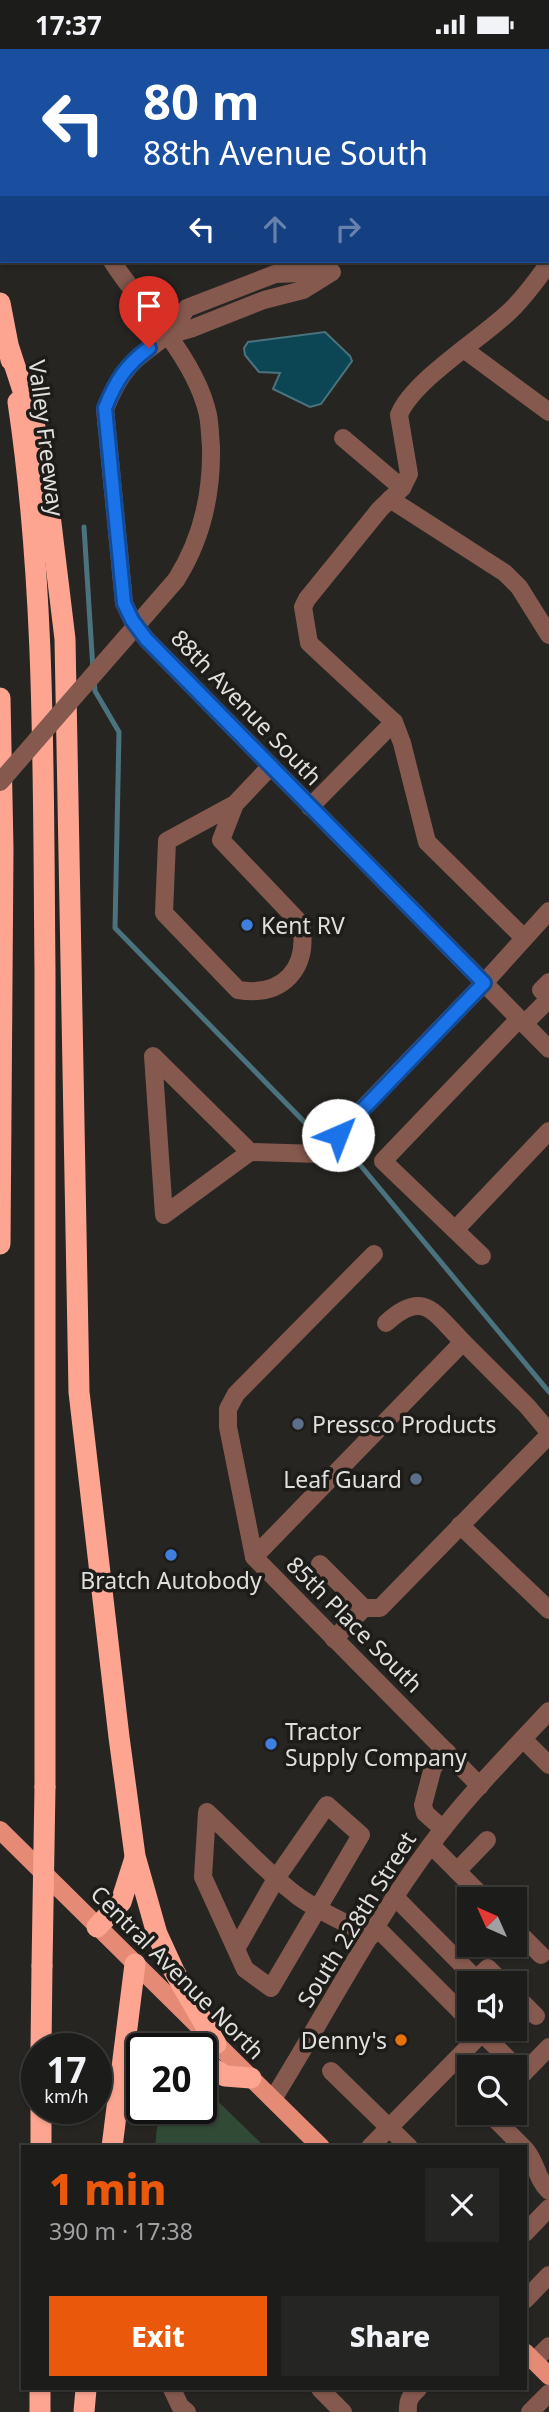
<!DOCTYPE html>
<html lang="en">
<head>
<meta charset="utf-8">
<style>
	body { margin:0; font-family:"Noto Sans",sans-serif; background:#252523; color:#f1f3f6; height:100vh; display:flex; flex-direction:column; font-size:26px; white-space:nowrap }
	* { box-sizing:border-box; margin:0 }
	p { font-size:23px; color:#a0a1a2 }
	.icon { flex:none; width:38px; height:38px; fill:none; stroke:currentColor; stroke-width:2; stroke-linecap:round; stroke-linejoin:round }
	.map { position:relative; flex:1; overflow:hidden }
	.drawer { position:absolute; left:21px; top:2096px; width:506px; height:245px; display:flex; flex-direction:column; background:#1c1c1a; border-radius:0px; box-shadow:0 2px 5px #0004,0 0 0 2px #3a3a39 }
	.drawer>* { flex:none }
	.banner { position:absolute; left:0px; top:0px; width:550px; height:214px; box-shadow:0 2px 5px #0004,0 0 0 2px #3a3a39; background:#1a4fa0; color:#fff; overflow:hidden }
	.needle { width:46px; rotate:315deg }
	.buttons { position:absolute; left:457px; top:1838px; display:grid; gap:14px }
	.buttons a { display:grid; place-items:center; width:70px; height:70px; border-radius:0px; background:#1c1c1a; box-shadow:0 2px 5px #0004,0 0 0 2px #3a3a39; font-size:35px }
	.speed { position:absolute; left:21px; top:1984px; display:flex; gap:14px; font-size:35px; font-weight:700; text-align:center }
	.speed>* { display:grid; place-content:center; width:91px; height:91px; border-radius:50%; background:#1c1c1a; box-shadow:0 2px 5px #0004,0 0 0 2px #3a3a39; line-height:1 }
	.speed small { font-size:18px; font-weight:400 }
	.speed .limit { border:4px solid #111; border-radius:10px; background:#fff; color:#111 }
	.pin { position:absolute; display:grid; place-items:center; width:60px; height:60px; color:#fff; margin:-72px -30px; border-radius:50% 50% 50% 0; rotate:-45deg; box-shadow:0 0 7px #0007 }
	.pin .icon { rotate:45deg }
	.me { position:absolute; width:77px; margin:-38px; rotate:44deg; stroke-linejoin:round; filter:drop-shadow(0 0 5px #0008) }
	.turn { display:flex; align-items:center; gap:24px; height:147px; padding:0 28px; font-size:32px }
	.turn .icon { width:91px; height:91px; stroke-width:2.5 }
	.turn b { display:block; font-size:49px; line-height:60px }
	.lanes { display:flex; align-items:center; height:66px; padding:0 28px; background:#0003; justify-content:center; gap:35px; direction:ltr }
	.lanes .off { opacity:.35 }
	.round { display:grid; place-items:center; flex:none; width:74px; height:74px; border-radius:0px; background:#252523 }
	.overview { display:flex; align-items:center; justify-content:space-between; height:119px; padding:0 28px }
	h1 { font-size:42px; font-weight:800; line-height:52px; color:#ea580c }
	.action { display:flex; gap:14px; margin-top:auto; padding:14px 28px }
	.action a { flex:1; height:80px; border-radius:0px; background:#ea580c; color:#fff; font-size:28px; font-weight:800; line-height:80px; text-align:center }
	.action a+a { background:#252523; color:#f1f3f6 }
	.status { display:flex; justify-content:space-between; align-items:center; height:49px; padding:0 35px; background:#1c1c1a; direction:ltr }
	.status svg { height:19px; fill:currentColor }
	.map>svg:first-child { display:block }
</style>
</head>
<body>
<div class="status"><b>17:37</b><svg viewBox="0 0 49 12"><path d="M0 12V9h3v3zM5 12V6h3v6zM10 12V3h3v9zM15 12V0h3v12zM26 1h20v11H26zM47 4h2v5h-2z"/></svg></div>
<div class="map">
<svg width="549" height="2363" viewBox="0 0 549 2363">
	<rect width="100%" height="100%" fill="#262522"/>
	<path fill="#304a35" d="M201,2036l64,62h-110l4,-38h42z"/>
	<path fill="#0c4554" stroke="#4b737d" stroke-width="2" d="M325,283l25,24 2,5 -31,43 -11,3 -37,-18 7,-16 -21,-1 -14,-17 -1,-7 4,-6z"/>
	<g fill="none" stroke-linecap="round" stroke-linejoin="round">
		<g stroke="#4b737d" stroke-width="5">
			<path d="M84,478l9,143"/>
			<path d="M94,631l1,11 24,41 -4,196 206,211"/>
			<path d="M341,1102l15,9 193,232"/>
		</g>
		<g stroke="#85594e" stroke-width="18">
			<path d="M21,0l1,2"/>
			<path d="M127,0l2,2"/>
			<path d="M389,0l2,2"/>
			<path d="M52,2l5,-2"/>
			<path d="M548,7l1,-2"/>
			<path d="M112,212c16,26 37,48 55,73 17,23 35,53 41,81 2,10 2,22 3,32 1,49 -9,92 -35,133"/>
			<path d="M332,223l-29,18 -39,10 -71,28 -25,7 19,-27 88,-34z"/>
			<path d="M168,286c-35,25 -46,32 -63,74l19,194 8,17 14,19 403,410"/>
			<path d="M465,301l84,62"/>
			<path d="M343,389l59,50"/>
			<path d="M390,450l115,74 14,14 30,48"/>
			<path d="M235,755l-14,36 80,84c8,45 -18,73 -63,66l-74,-77 3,-72 68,-37 36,-38"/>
			<path d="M310,758l84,-85"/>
			<path d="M524,889l-97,-96 -25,-99 -8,-21 -85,-79 -6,-36 4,-8 73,-90 22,-21 7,-14 -10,-59c13,-34 82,-76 111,-104 15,-14 26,-31 39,-47"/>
			<path d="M549,933l-8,8 8,8"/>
			<path d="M524,975l25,-25"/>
			<path d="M250,1103l-97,-96 11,159 86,-63 69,2 165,-171 65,-72"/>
			<path d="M455,1181l94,-99"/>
			<path d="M374,1205l-138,140 -8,15v18l26,130 209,-215 64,64 22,26"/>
			<path d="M482,1207l-99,-95 136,-142"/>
			<path d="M386,1274c38,-35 48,-10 77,19"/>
			<path d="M460,1476l89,85"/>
			<path d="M254,1508l226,229"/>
			<path d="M320,1515l44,44 -30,31"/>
			<path d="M364,1559h16l169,-173"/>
			<path d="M523,1690l26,26"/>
			<path d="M443,1780l-18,-16 -2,-8 10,-38 14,-15"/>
			<path d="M431,1796l54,54"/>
			<path d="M457,1822l30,-31"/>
			<path d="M394,1847l82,83 12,-11 15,15"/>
			<path d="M377,1879l92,92"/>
			<path d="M514,1879l27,27"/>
			<path d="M236,1900l41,-72 50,-72 34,30 -90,153 -26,-19 -42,-92 4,-65c29,27 57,58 88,82 18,15 54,30 76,42"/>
			<path d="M514,1945l22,22"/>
			<path d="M477,1979l46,46"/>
			<path d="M331,2022l78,76"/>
			<path d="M515,2033l34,-35"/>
			<path d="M273,2050c52,-84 98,-173 157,-253 35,-48 78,-91 119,-135"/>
			<path d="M488,2063l35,35"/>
			<path d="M370,2098l112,-114"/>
			<path d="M525,2100c12,13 11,30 24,42"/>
			<path d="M525,2184l24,-25"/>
			<path d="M525,2251l24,-25"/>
			<path d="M534,2312l15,-15"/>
			<path d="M172,2340l8,17 7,6"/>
			<path d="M320,2340l23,23"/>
			<path d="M408,2363c-1,-11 2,-16 10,-23"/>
			<path d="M530,2363l19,-19"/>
		</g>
		<g stroke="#e48a75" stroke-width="18">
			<path d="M0,1781l321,317"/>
			<path d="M525,2303l24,24"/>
		</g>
		<g stroke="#fda590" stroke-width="21">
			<path d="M0,254l11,57"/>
			<path d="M9,299l33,101 23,190 14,753 40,345 16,119 22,78 17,37 42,73"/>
			<path d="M18,353c28,188 25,380 27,570 2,271 0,543 0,815"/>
			<path d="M0,649l3,151 -3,395"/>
			<path d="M97,1878l24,-25 14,-44"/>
			<path d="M41,2000l1,-83"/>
			<path d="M162,2000h17"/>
			<path d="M201,2012l24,15 26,2"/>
			<path d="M124,2043l8,-18 10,-14"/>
			<path d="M41,2098v-38"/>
			<path d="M112,2098l23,-183"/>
			<path d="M40,2363v-23"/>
			<path d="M84,2363l2,-23"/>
		</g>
		<path stroke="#85594e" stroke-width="18" d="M0,733l176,-202"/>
		<path stroke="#fda590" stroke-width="21" d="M42,1917l3,-179"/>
	</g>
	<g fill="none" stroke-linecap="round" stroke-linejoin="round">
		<g stroke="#114b97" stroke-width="18">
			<path id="route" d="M149,299c-24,18 -33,33 -44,60l19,195 8,17 14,19 338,344 -146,152"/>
		</g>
		<use href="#route" stroke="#1a73e8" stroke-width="12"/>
	</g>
	<g fill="#3f7fe0" stroke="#1d1c19" stroke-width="2.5">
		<circle cx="247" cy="876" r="7"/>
		<circle cx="171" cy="1506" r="7"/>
		<circle cx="271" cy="1695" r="7"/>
	</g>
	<g fill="#5c6f8a" stroke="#1d1c19" stroke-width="2.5">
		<circle cx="298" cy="1375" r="7"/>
		<circle cx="416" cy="1430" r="7"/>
	</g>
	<circle fill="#e8710a" stroke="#1d1c19" stroke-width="2.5" cx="401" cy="1991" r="7"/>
	<g text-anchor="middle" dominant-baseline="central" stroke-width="7" stroke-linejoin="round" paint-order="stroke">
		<g font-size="23" fill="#dfdfdd" stroke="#1d1c19">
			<text transform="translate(47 389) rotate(83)">Valley Freeway</text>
			<text transform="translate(247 658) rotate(46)">88th Avenue South</text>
			<text transform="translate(355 1575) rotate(45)">85th Place South</text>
			<text transform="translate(356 1870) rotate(-58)">South 228th Street</text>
			<text transform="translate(178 1923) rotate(45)">Central Avenue North</text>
		</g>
		<g font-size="23" fill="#dfdfdd" stroke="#1d1c19" text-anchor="start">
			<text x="261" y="876">Kent RV</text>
			<text x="312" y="1375">Pressco Products</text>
			<text x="402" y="1430" text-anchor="end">Leaf Guard</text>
			<text x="171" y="1531" text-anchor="middle">Bratch Autobody</text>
			<text x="285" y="1682">Tractor<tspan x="285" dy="26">Supply Company</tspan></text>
			<text x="387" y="1991" text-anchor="end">Denny's</text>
		</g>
	</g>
</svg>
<div class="buttons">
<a><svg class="needle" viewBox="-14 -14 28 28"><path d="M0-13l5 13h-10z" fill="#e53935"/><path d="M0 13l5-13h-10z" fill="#a0a1a2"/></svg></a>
<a><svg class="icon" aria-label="sound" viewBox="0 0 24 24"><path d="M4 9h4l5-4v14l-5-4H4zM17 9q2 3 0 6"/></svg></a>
<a><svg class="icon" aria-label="search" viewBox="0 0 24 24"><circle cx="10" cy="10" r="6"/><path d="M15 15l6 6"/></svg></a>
</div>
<div class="speed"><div>17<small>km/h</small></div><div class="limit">20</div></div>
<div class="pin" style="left:149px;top:299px;background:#d93025"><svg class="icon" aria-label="arrive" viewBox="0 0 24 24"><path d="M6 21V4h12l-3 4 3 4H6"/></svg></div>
<svg class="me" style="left:338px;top:1086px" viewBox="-20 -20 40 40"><circle r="19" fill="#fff"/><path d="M0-13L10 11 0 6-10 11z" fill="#1a73e8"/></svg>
<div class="banner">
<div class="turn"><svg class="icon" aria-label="left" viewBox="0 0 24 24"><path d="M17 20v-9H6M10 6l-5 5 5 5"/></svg><div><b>80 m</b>88th Avenue South</div></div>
<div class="lanes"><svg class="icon" aria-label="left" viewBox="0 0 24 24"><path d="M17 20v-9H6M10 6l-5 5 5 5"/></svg><svg class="icon off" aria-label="ahead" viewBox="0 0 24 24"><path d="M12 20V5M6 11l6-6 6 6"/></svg><svg class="icon off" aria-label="right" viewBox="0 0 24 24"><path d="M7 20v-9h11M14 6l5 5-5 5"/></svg></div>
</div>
<section class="drawer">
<div class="overview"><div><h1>1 min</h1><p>390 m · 17:38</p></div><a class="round"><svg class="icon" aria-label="close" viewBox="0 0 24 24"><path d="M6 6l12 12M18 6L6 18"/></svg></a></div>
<div class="action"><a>Exit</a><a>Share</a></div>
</section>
</div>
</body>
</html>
